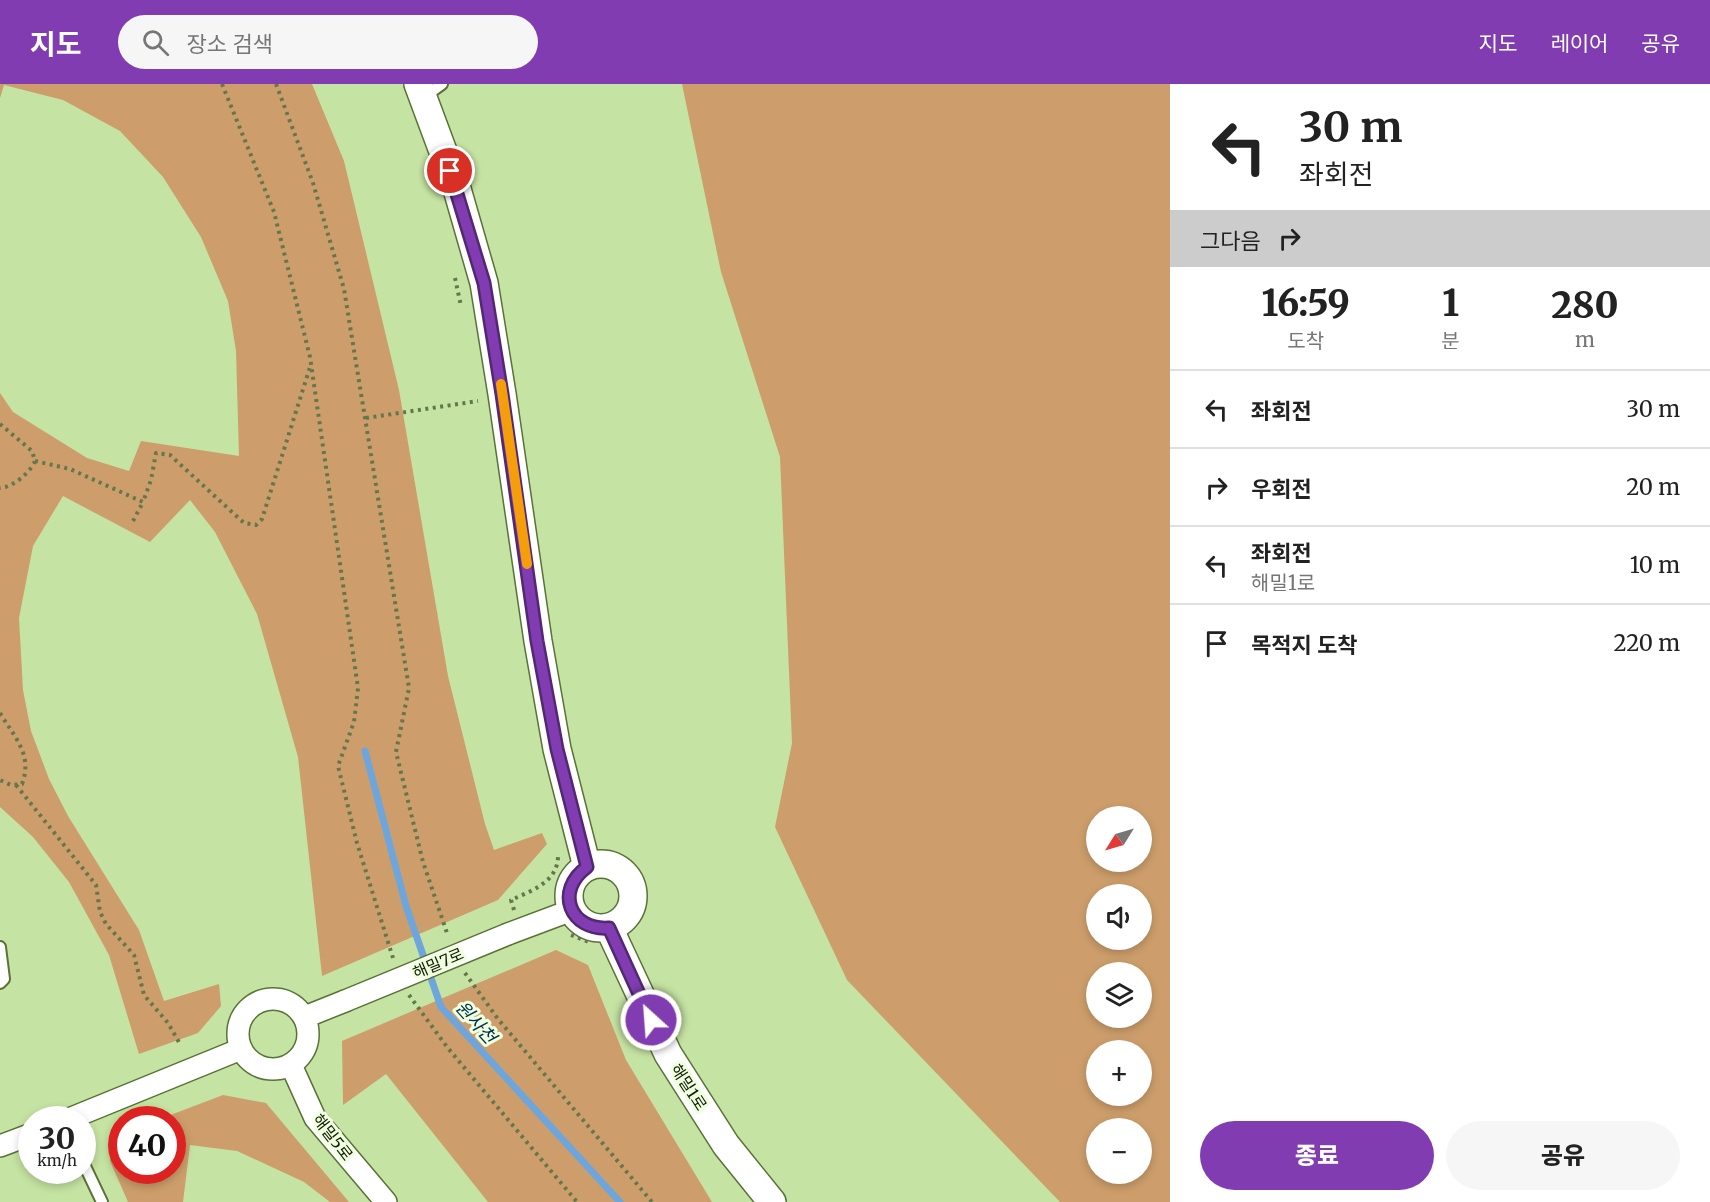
<!DOCTYPE html>
<html lang="ko">
<head>
<meta charset="utf-8">
<style>
	body { margin:0; font-family:Merriweather,"Noto Sans KR",serif; background:#f6f6f6; color:#222; height:100vh; display:flex; flex-direction:column; font-size:22px; white-space:nowrap }
	* { box-sizing:border-box; margin:0 }
	p { font-size:20px; color:#767676 }
	.icon { flex:none; width:33px; height:33px; fill:none; stroke:currentColor; stroke-width:2; stroke-linecap:round; stroke-linejoin:round }
	.map { position:relative; flex:1; overflow:hidden }
	.panel { display:flex; flex-direction:column; background:#fff; width:540px }
	.panel>* { flex:none }
	.guide { background:#fff; color:#222; overflow:hidden }
	.needle { width:39px; rotate:233deg }
	.fabs { position:absolute; left:1086px; top:722px; display:grid; gap:12px }
	.fabs a { display:grid; place-items:center; width:66px; height:66px; border-radius:50%; background:#fff; box-shadow:0 3px 9px #0003; font-size:30px }
	.speed { position:absolute; left:18px; top:1022px; display:flex; gap:12px; font-size:30px; font-weight:700; text-align:center }
	.speed>* { display:grid; place-content:center; width:78px; height:78px; border-radius:50%; background:#fff; box-shadow:0 3px 9px #0003; line-height:1 }
	.speed small { font-size:15px; font-weight:400 }
	.speed .limit { border:9px solid #d22; background:#fff; color:#111 }
	.pin { position:absolute; display:grid; place-items:center; width:51px; height:51px; color:#fff; margin:-26px; border:3px solid #fff; border-radius:50%; box-shadow:0 2px 6px #0007 }
	.me { position:absolute; width:66px; margin:-33px; rotate:334deg; stroke-linejoin:round; filter:drop-shadow(0 0 4px #0008) }
	.turn { display:flex; align-items:center; gap:21px; height:126px; padding:0 30px; font-size:27px }
	.turn .icon { width:78px; height:78px; stroke-width:2.5 }
	.turn b { display:block; font-size:42px; line-height:51px }
	.then { display:flex; align-items:center; height:57px; padding:0 30px; background:#0003; gap:12px; font-size:22px }
	.eta { display:flex; justify-content:space-evenly; align-items:center; height:102px; text-align:center }
	.eta b { font-size:36px; font-weight:800; line-height:42px }
	.cta { display:flex; gap:12px; margin-top:auto; padding:12px 30px }
	.cta a { flex:1; height:69px; border-radius:36px; background:#803cb0; color:#fff; font-size:24px; font-weight:800; line-height:69px; text-align:center }
	.cta a+a { background:#f6f6f6; color:#222 }
	ul { padding:0; list-style:none }
	li { display:flex; align-items:center; gap:18px; height:78px; padding:0 30px; border-top:2px solid #e0e0e0 }
	li div { flex:1 }
	li b { display:block; font-size:22px }
	li em { font-style:normal }
	header { display:flex; align-items:center; gap:36px; box-sizing:border-box; height:84px; padding:0 30px; background:#803cb0; color:#fff }
	header strong { font-size:28px }
	nav { display:flex; gap:33px; margin-inline-start:auto; font-size:21px }
	.search { width:420px; height:54px; background:#f6f6f6; display:flex; align-items:center; gap:15px; box-sizing:border-box; padding:0 21px; border-radius:33px; color:#767676; font-size:22px }
	main { display:flex; flex:1; min-height:0 }
	.map>svg:first-child { display:block }
</style>
</head>
<body>
<header>
<strong>지도</strong>
<div class="search"><svg class="icon" aria-label="search" viewBox="0 0 24 24"><circle cx="10" cy="10" r="6"/><path d="M15 15l6 6"/></svg>장소 검색</div>
<nav><a>지도</a><a>레이어</a><a>공유</a></nav>
</header>
<main>
<div class="map">
<svg width="1170" height="1118" viewBox="0 0 1170 1118">
	<rect width="100%" height="100%" fill="#c5e3a2"/>
	<g fill="#cd9e6b" fill-rule="evenodd">
		<path d="M0,0h312l32,77 55,229 49,286 37,148 9,26 48,-17 5,11 -49,56 -176,76 -24,-219 -41,-143 -42,-82 -25,-32 -40,42 -87,-46 -30,50 -14,72 4,72 8,41 18,48 19,37 71,114 25,71 55,-17 2,22 -23,27 -59,21 -30,-99 -40,-73 -36,-45 -33,-30v-414l13,19 74,46 42,13 12,-30 98,15 -3,-105 -8,-50 -27,-64 -38,-60 -43,-46 -57,-31 -59,-15 -4,13z"/>
		<path d="M682,0h488v1118h-110l-213,-222 -72,-153 17,-84 -12,-286 -59,-185zM1096,732h46v45h-46zM1096,810h46v45h-46zM1096,888h46v45h-46zM1096,966h46v45h-46zM1096,1044h46v45h-46z"/>
		<path d="M556,866l32,15 38,95 86,142h-224l-102,-128 -43,31 -1,-64z"/>
		<path d="M223,1011l43,8 83,99h-19l-26,-20 -67,-31 -47,-6 -7,57h-55l-18,-41 5,-25 6,-2 1,36h50v-51h-12z"/>
	</g>
	<g fill="none" stroke-linecap="round" stroke-linejoin="round">
		<path stroke="#6ea6dc" stroke-width="7" d="M365,667l41,155 35,101 179,195"/>
		<g stroke="#597236" stroke-width="14">
			<g id="service">
				<path d="M424,13l18,-13"/>
				<path d="M0,863l4,32 -4,4"/>
				<path d="M82,1076l20,42"/>
			</g>
		</g>
		<g stroke="#597236" stroke-width="24">
			<g id="minor">
				<path d="M508,850l64,-24"/>
				<circle cx="273" cy="950" r="35"/>
				<path d="M305,933l40,-16"/>
				<path d="M291,981l24,53 71,84"/>
				<path d="M69,1035l172,-70"/>
				<path d="M0,1062l32,-12"/>
			</g>
		</g>
		<g stroke="#597236" stroke-width="30">
			<g id="tertiary">
				<path d="M418,0l39,105 27,94 18,111 36,247 19,108 30,118"/>
				<circle cx="601" cy="812" r="32"/>
				<path d="M609,844l59,126 58,91 46,57"/>
			</g>
		</g>
		<g stroke="#64774c" stroke-width="4" stroke-dasharray="3 4.5" stroke-linecap="butt">
			<path d="M222,0l52,128 36,145 48,331 -4,34 -16,44 19,77 36,115"/>
			<path d="M276,0l37,99 31,106 65,399 -13,64 27,110 25,74"/>
			<path d="M455,194l6,28"/>
			<path d="M366,334l112,-17"/>
			<path d="M0,340l32,27 3,10c-5,12 -22,26 -35,27"/>
			<path d="M35,377l35,8 73,33 8,-22 5,-27 14,2 74,68 12,2 6,-6 49,-155"/>
			<path d="M133,437l10,-19"/>
			<path d="M0,629c15,25 33,42 22,71l-11,1 -11,-5"/>
			<path d="M16,701l80,100 4,27 6,12 28,31 10,40 24,28 12,21"/>
			<path d="M514,826l-3,-10c20,-9 47,-18 47,-44"/>
			<path d="M571,851l18,7"/>
			<path d="M465,889l33,46 154,183"/>
			<path d="M409,911l38,52 130,155"/>
		</g>
		<use href="#service" stroke="#fff" stroke-width="10"/>
		<use href="#minor" stroke="#fff" stroke-width="21"/>
		<use href="#tertiary" stroke="#fff" stroke-width="27"/>
		<g stroke="#597236" stroke-width="24" stroke-linecap="butt">
			<path id="minor-bridge" d="M345,917l163,-67"/>
		</g>
		<use href="#minor-bridge" stroke="#fff" stroke-width="21"/>
	</g>
	<g fill="none" stroke-linecap="round" stroke-linejoin="round">
		<g stroke="#532772" stroke-width="15">
			<path id="route" d="M450,87l34,112 18,111 35,247 20,108 30,118c-33,24 -17,64 22,61l42,92"/>
		</g>
		<use href="#route" stroke="#803cb0" stroke-width="10"/>
		<path stroke="#f59e0b" stroke-width="10" d="M501,300l26,180"/>
	</g>
	<g text-anchor="middle" dominant-baseline="central" stroke-width="6" stroke-linejoin="round" paint-order="stroke">
		<g font-size="16" fill="#111b04" stroke="#effede">
			<text transform="translate(438 879) rotate(-23)">해밀7로</text>
			<text transform="translate(689 1003) rotate(57)">해밀1로</text>
			<text transform="translate(333 1053) rotate(52)">해밀5로</text>
		</g>
		<g font-size="18" font-style="italic" fill="#032e51" stroke="#effede">
			<text transform="translate(476 938) rotate(48)">원사천</text>
		</g>
	</g>
</svg>
<div class="fabs">
<a><svg class="needle" viewBox="-14 -14 28 28"><path d="M0-13l5 13h-10z" fill="#e53935"/><path d="M0 13l5-13h-10z" fill="#767676"/></svg></a>
<a><svg class="icon" aria-label="sound" viewBox="0 0 24 24"><path d="M4 9h4l5-4v14l-5-4H4zM17 9q2 3 0 6"/></svg></a>
<a><svg class="icon" aria-label="layers" viewBox="0 0 24 24"><path d="M12 4l9 5-9 5-9-5zM3 14l9 5 9-5"/></svg></a>
<a>+</a>
<a>−</a>
</div>
<div class="speed"><div>30<small>km/h</small></div><div class="limit">40</div></div>
<div class="pin" style="left:450px;top:87px;background:#d93025"><svg class="icon" aria-label="arrive" viewBox="0 0 24 24"><path d="M6 21V4h12l-3 4 3 4H6"/></svg></div>
<svg class="me" style="left:651px;top:936px" viewBox="-20 -20 40 40"><circle r="17" fill="#803cb0" stroke="#fff" stroke-width="3"/><path d="M0-11L8 9 0 5-8 9z" fill="#fff"/></svg>
</div>
<section class="panel">
<div class="guide">
<div class="turn"><svg class="icon" aria-label="left" viewBox="0 0 24 24"><path d="M17 20v-9H6M10 6l-5 5 5 5"/></svg><div><b>30 m</b>좌회전</div></div>
<div class="then">그다음<svg class="icon" aria-label="right" viewBox="0 0 24 24"><path d="M7 20v-9h11M14 6l5 5-5 5"/></svg></div>
</div>
<div class="eta">
<div><b>16:59</b><p>도착</p></div>
<div><b>1</b><p>분</p></div>
<div><b>280</b><p>m</p></div>
</div>
<ul>
<li><svg class="icon" aria-label="left" viewBox="0 0 24 24"><path d="M17 20v-9H6M10 6l-5 5 5 5"/></svg><div><b>좌회전</b></div><em>30 m</em></li>
<li><svg class="icon" aria-label="right" viewBox="0 0 24 24"><path d="M7 20v-9h11M14 6l5 5-5 5"/></svg><div><b>우회전</b></div><em>20 m</em></li>
<li><svg class="icon" aria-label="left" viewBox="0 0 24 24"><path d="M17 20v-9H6M10 6l-5 5 5 5"/></svg><div><b>좌회전</b><p>해밀1로</p></div><em>10 m</em></li>
<li><svg class="icon" aria-label="arrive" viewBox="0 0 24 24"><path d="M6 21V4h12l-3 4 3 4H6"/></svg><div><b>목적지 도착</b></div><em>220 m</em></li>
</ul>
<div class="cta"><a>종료</a><a>공유</a></div>
</section>
</main>
</body>
</html>
